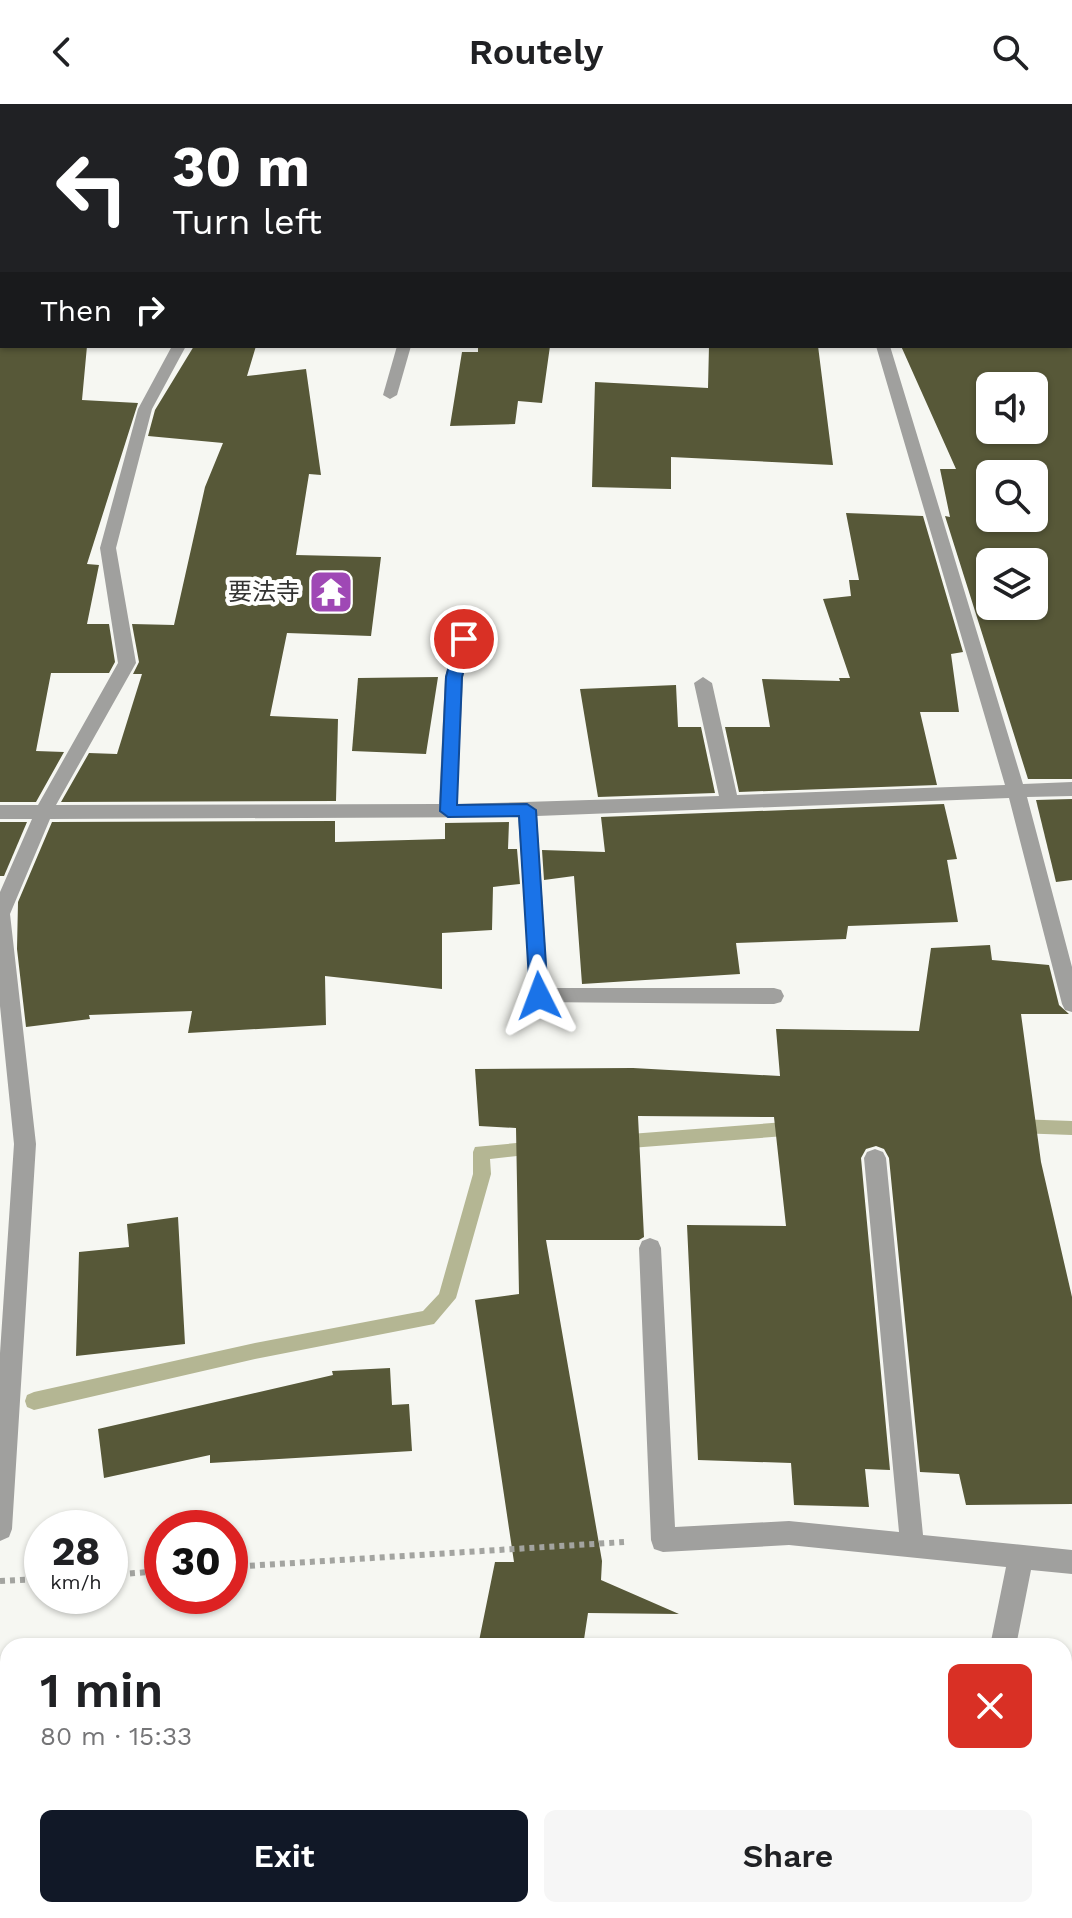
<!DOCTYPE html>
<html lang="en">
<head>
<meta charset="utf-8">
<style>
	body { margin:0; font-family:"Work Sans","Noto Sans JP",sans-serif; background:#f6f6f6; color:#202124; height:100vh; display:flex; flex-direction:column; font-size:30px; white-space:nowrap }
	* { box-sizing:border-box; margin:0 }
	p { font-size:26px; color:#757577 }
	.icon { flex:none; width:44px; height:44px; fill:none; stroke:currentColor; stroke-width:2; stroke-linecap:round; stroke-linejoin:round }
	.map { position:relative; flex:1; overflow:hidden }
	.drawer { position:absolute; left:0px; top:1534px; width:1072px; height:280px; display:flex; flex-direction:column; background:#fff; border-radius:24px 24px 0 0; box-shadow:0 2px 6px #0004 }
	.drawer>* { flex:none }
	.banner { position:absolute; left:0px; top:0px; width:1072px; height:244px; box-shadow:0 2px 6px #0004; background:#202124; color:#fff; overflow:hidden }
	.controls { position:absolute; left:976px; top:268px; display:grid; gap:16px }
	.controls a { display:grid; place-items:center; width:72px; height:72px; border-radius:12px; background:#fff; box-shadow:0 2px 6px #0004; font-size:40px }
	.speed { position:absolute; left:24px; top:1406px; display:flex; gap:16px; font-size:40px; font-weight:700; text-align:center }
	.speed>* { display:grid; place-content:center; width:104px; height:104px; border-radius:50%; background:#fff; box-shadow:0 2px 6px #0004; line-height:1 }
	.speed small { font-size:20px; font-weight:400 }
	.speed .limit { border:12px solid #d22; background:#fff; color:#111 }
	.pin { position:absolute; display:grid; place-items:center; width:68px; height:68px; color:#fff; margin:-34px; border:4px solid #fff; border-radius:50%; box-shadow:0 2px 8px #0007 }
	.me { position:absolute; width:88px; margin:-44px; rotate:357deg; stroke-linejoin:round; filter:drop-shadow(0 0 6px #0008) }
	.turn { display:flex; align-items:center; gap:28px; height:168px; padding:0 40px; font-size:36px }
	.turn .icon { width:104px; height:104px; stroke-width:2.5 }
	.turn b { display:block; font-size:56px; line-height:68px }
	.then { display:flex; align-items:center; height:76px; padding:0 40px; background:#0003; gap:16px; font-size:30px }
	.round { display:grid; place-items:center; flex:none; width:84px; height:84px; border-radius:12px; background:#f6f6f6 }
	.overview { display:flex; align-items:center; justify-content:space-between; height:136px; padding:0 40px }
	h1 { font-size:48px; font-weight:600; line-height:60px }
	.cta { display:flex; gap:16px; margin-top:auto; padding:16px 40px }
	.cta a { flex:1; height:92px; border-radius:12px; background:#111827; color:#fff; font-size:32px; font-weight:600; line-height:92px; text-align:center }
	.cta a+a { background:#f6f6f6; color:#202124 }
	header { display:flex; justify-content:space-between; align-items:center; height:104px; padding:0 40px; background:#fff; font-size:36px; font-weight:600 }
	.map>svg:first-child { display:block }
</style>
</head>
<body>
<header><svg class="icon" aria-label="back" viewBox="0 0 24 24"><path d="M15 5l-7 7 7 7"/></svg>Routely<svg class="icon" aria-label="search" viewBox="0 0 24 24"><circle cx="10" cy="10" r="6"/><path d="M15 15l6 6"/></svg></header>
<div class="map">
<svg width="1072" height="1814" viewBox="0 0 1072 1814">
	<rect width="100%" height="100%" fill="#f6f7f2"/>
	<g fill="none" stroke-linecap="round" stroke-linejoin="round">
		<g fill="#b4b693" fill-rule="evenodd">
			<path d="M1016,1015l56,2v14l-56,-2 -6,-2 -2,-5 2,-5z"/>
			<path d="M798,1017l6,2 2,5 -2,5 -6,2 -181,14 -6,-2 -2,-5 2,-5 6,-2z"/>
			<path d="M538,1037l6,2 2,5 -2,5 -54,6 1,15 -35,124 -22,26 -179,35 -221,51 -7,-3 -2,-6 2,-6 7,-3 221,-49 168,-32 16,-17 34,-120v-22l2,-5z"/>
		</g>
	</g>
	<g fill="#575838" fill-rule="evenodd">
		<path d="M0,242h87l-5,54 56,3 -51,161 12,1 -12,59h22l6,38 -6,11h-58l-15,78 28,1 -28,50h-36z"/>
		<path d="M194,242h62l-9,30 59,-7 15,106 -12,-1 -13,81 85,2 -10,79 -84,-3 -17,83 68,3 -2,82 -275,1 28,-49 28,1 25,-80h-9l6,-12 -7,-38 42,1 31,-138 18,-44 -75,-7 7,-26z"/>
		<path d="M478,242h72l-8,57 -24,-2 -3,23 -65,2 12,-74h16z"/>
		<path d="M709,242h109l15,119 -162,-8v32l-79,-2 3,-105 113,6z"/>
		<path d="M901,242h171v433h-44l-83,-263 5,1 -10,-48h16zM990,282h44v44h-44zM990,370h44v44h-44zM990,458h44v44h-44z"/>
		<path d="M846,409l77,3 40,136 -12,2 8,58h-39l17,73 -198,7 -14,-65h45l-8,-48 78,2 -1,-3h11l-27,-79 28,-3 -2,-16h10z"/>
		<path d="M438,573l-12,77 -74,-3 6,-73z"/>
		<path d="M676,581l2,42h23l14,66 -117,4 -18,-108z"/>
		<path d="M1072,695v81l-16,2 -20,-82z"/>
		<path d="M944,700l13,55 -10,1 11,62 -110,4 -2,13 -110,4 4,31 -158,10 -8,-108 -30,4 -2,-30 63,2 -4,-35z"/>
		<path d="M335,717v21l110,-3v-16l64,-1 -1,27h9l3,35 -27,3 -1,43 -50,3v56l-117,-13 1,49 -138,8 4,-22 -103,4 1,4 -64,8 -9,-78 1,-47 34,-80z"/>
		<path d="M0,718h27l-23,54h-4z"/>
		<path d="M990,841l2,15 57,5 10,40 10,9h-48l20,148 31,135v207l-106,1 -7,-31 -39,-2 -31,-314 -5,-9 -8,-3 -10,3 -5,9 29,312 -25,-1 4,38 -75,-2 -3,-42 -93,-3 -11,-235 99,1 -12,-109 -136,-1 6,121 -5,3h-93l56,321 -1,19 78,34 -91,-1 -5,33h-105l17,-84h19l-39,-262 44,-6 -3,-166 -37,-2 -4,-57 158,-1 147,8 -4,-47 143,2 12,-83z"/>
		<path d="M178,1113l7,127 -109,12 3,-104 50,-5 -2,-23z"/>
		<path d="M390,1264l2,37 17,-1 3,47 -202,12v-8l-106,23 -6,-49 235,-54 -1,-4z"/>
	</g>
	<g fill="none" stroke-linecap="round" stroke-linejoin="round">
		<g stroke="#a3a4a0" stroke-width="4" stroke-dasharray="3 3" stroke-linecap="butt">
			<path d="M314,2l5,-2"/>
			<path d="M370,2l6,-2"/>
		</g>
		<g stroke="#a3a4a0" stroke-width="6" stroke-dasharray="5 5" stroke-linecap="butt">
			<path d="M230,1463l394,-25"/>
			<path d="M110,1471l52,-4"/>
			<path d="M0,1477l42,-2"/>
		</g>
		<g fill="#a0a09e" fill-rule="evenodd">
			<rect x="810" y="0" width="12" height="2"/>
			<rect x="1070" y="180" width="2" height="8"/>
			<path d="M172,242h14l-34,63 -36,139 20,115 -80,142 383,-1 6,-127 11,-38 8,-6 8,6 -9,38 -6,127 262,-8 -25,-113 9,-6 9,6 25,112 268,-10 -129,-439h14l133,438 49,-2v14l-45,1 45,170v45l-7,-2 -3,-6 -53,-206 -472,18 11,172h226l7,2 3,6 -3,6 -7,2 -242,-2 -14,-185 -468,2 -40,95 26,230 -24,385 -3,8 -9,4v-188l14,-209 -14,-138v-114l32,-73h-32v-14h38l80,-142 -18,-115 38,-139z"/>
			<path d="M397,242h14l-14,49 -7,4 -7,-4z"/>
			<path d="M875,1045l8,3 3,6 37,377 149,15v24l-41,-4 -15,76h-26l16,-79 -217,-22 -126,7 -9,-3 -3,-9 -12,-292 3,-7 8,-3 8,3 3,7 14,279 114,-6 110,11 -35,-374 3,-6z"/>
			<path d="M0,1790h8v16h13l-3,8h-18z"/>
			<path d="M29,1806h195l4,8h-195z"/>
			<path d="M999,1806h28l1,8h-28z"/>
		</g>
		<g fill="#777774" fill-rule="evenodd">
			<path d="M1048,0h15l1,2h-15z"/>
			<rect x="0" y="123" width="2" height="8"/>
		</g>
	</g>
	<path fill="#1a73e8" stroke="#114b97" stroke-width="2" d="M464,530l8,5 -10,38 -5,128 70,-1 9,6 12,186 -9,8 -9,-8 -11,-180 -71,1 -8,-6 6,-134 10,-38z"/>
	<defs>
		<g id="temple-square" transform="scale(2.3)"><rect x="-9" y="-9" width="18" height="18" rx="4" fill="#9f48b5" stroke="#fffffe"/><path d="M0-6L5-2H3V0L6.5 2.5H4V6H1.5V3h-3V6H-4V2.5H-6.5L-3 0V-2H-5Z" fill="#fff"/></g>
	</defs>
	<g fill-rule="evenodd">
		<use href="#temple-square" x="331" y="488"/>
	</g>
	<g text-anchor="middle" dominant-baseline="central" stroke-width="8" stroke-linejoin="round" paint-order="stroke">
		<g font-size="24" fill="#333332" stroke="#fffffe" text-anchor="end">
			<text x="300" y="488">要法寺</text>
		</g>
	</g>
</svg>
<div class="controls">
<a><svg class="icon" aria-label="sound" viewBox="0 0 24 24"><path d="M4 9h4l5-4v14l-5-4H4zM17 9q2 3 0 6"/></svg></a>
<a><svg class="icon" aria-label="search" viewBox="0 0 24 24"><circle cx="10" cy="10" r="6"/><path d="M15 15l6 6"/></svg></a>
<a><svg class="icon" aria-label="layers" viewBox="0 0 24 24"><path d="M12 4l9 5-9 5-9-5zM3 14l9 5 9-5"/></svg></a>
</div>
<div class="speed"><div>28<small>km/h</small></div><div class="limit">30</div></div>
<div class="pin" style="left:464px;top:535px;background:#d93025"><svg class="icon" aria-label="arrive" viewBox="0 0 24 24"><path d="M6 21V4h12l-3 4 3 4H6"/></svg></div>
<svg class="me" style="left:539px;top:892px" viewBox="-20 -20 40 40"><path d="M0-17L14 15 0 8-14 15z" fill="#1a73e8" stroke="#fff" stroke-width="4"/></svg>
<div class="banner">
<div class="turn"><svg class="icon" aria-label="left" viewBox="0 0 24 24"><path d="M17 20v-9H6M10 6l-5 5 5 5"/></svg><div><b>30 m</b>Turn left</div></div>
<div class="then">Then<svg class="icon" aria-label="right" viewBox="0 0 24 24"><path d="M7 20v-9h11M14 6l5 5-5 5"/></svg></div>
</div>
<section class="drawer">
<div class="overview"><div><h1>1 min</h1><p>80 m · 15:33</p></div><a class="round" style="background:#d93025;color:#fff"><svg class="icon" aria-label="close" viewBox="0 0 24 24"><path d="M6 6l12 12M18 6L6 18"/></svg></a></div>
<div class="cta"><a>Exit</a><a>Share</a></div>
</section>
</div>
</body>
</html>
